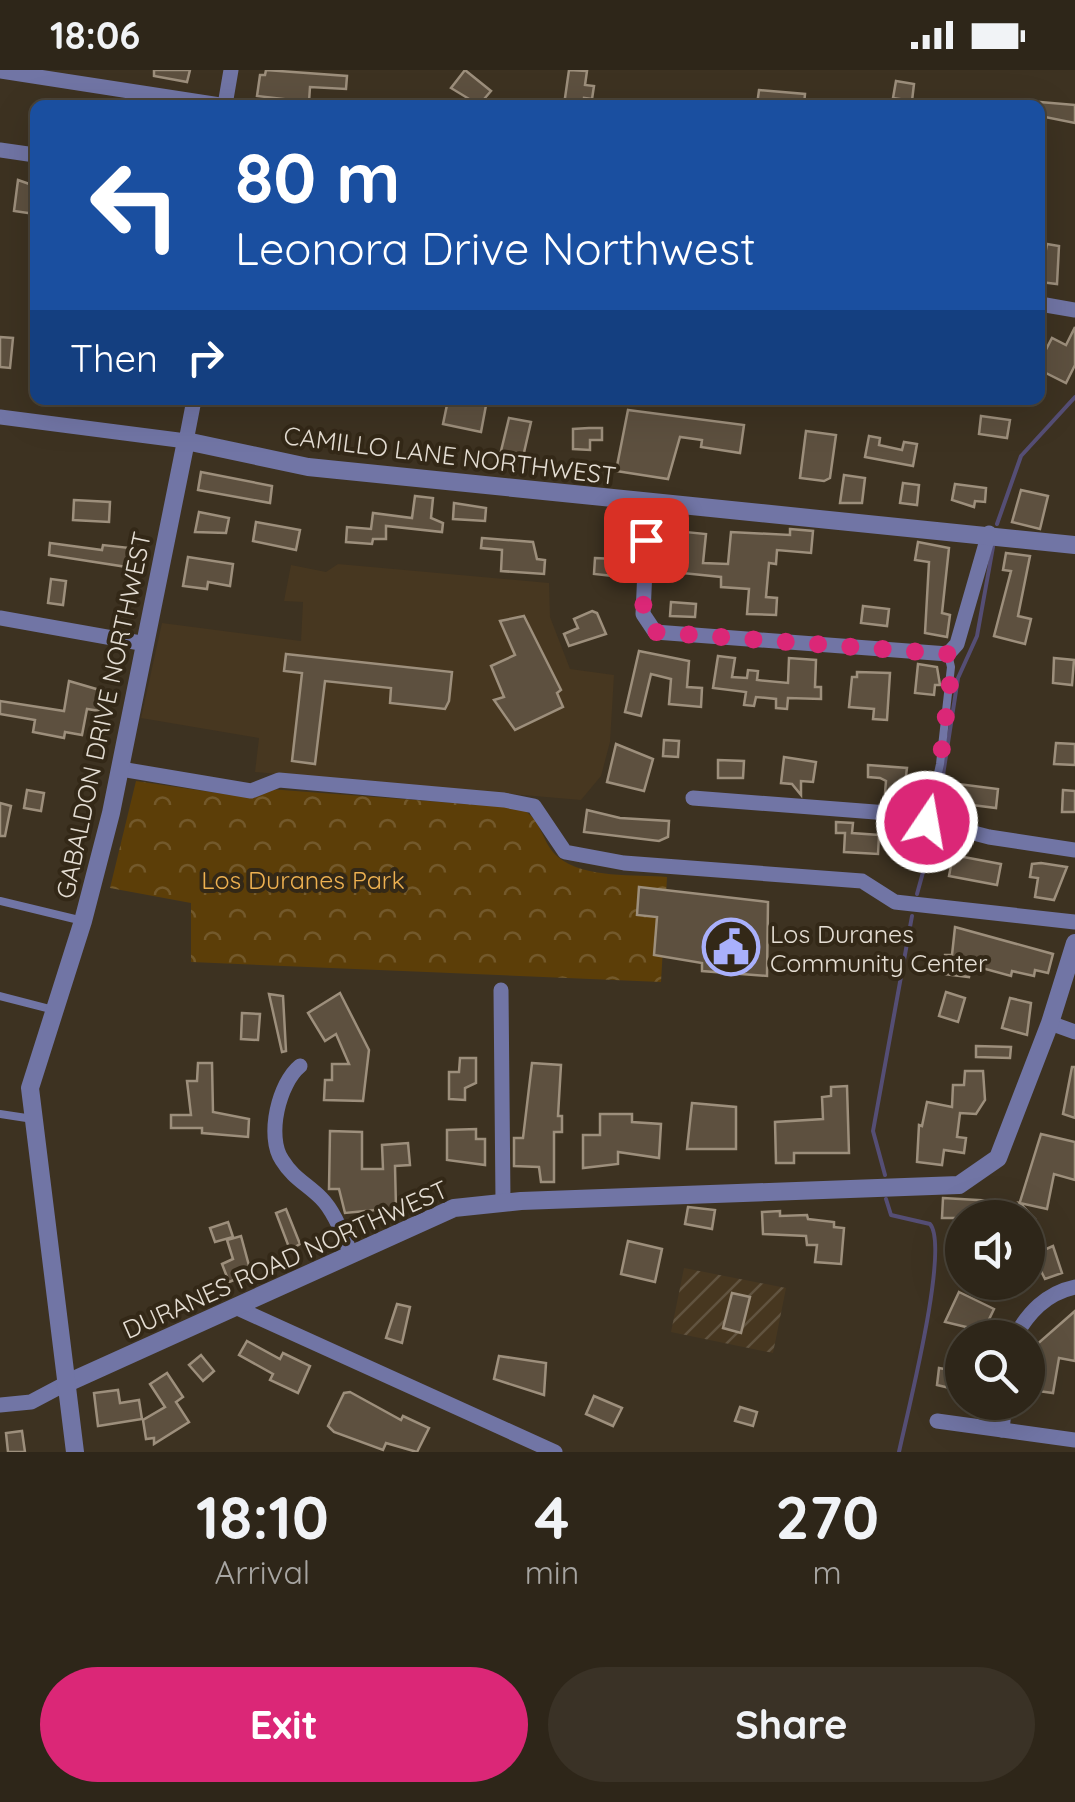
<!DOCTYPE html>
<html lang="en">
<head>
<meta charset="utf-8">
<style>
	body { margin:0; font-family:Quicksand,sans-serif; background:#3a3226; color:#f1f3f6; height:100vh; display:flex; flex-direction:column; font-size:38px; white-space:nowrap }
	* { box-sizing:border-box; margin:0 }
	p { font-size:32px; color:#a7a5a2 }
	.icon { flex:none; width:55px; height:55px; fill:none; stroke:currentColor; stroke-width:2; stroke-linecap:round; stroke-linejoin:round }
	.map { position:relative; height:1382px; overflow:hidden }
	.details { display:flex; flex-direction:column; background:#2e2619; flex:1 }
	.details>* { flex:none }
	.top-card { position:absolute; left:30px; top:30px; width:1015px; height:305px; border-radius:15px; box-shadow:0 10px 40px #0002,0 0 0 2px #494338; background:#1a4fa0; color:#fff; overflow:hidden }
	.tools { position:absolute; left:945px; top:1130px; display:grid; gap:20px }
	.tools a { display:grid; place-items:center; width:100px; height:100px; border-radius:50%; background:#2e2619; box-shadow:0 10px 40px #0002,0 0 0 2px #494338; font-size:50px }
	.pin { position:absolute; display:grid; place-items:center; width:85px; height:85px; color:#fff; margin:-42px; border-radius:20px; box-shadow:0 5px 15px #0006 }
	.me { position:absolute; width:110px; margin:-55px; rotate:12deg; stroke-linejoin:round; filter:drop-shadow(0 0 8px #0008) }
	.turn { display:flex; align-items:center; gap:35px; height:210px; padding:0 40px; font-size:45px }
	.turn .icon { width:130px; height:130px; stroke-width:2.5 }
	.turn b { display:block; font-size:70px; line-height:85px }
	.then { display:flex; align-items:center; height:95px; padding:0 40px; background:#0003; gap:20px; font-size:38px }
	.eta { display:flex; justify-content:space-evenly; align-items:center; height:170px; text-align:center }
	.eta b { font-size:60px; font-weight:700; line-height:70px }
	.primary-button { display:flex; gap:20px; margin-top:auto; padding:20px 40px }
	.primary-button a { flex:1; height:115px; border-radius:60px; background:#db2777; color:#fff; font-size:40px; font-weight:700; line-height:115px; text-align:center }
	.primary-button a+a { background:#3a3226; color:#f1f3f6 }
	.status { display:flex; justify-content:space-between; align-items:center; height:70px; padding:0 50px; background:#2e2619; direction:ltr }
	.status svg { height:28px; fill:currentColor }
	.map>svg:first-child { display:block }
</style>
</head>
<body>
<div class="status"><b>18:06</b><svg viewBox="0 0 49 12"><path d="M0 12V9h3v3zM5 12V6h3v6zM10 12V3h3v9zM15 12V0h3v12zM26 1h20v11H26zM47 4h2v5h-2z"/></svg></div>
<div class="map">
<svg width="1075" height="1382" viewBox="0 0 1075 1382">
	<defs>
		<pattern id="industrial-furrows" width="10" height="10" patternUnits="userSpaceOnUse" patternTransform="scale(2.5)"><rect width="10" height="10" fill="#473720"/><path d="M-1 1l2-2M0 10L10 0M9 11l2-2" fill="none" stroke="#615440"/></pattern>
		<pattern id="park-crowns" width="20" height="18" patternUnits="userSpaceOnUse" patternTransform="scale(2.5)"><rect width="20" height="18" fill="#5c3e08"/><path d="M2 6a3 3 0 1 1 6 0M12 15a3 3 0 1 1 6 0" fill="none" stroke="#73592b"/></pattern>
	</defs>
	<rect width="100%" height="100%" fill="#3d3221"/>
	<path fill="#473720" d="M338,494l211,19 1,34 20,52 44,6 -4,67 -9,34 -20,24 -326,-28 4,-34 -118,-20 21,-95 139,18 2,-39 -19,-1 7,-36 35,7z"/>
	<path fill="url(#industrial-furrows)" d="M684,1198l102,20 -13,65 -102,-21z"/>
	<path fill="url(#park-crowns)" d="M136,711l95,14 38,-6 251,19c23,11 21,35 38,49 26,22 78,17 109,20l-6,105 -470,-20v-59l-81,-15z"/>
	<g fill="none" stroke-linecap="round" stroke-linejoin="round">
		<g stroke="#554e75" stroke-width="4">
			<path d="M997,454l24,-68 54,-59"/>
			<path d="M937,744l21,-136 19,-42 16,-89"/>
			<path d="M917,824l16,-58"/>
			<path d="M885,1105l-12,-44 39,-215"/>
			<path d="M886,1129l5,16 39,9c20,23 -23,190 -31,228"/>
		</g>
	</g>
	<g fill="#5d503f" stroke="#9d8f7c" stroke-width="2.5">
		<path d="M154,0h36l-3,12 -33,-6z"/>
		<path d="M266,0l81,6 -1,13 -36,-2 -1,15 -52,-6 3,-21h5z"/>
		<path d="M465,0l26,21 -12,14 -28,-17z"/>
		<path d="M569,0l18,1 -2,14 9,1 -2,13 -8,-1 -1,7h-19z"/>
		<path d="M896,11l18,3 -2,17 -19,-3z"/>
		<path d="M759,20l46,4 -1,11h-47z"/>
		<path d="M1040,32l35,3v18l-35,-7z"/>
		<path d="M18,110l17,6v28l-21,-3z"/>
		<path d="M1047,174l12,2 -2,38 -17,-2z"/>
		<path d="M1075,257v38l-9,18 -26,-13v-9l12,-23 14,7z"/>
		<path d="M0,267l13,1 -3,30 -10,-1z"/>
		<path d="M448,330h39l-6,32 -38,-8z"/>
		<path d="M628,340l116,15 -4,28 -39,-6 1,-7 -22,-3 -12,42 -52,-8z"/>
		<path d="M981,346l29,4 -3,18 -28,-4z"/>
		<path d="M509,348l22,4 -8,35 -22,-6z"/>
		<path d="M589,358h13v12h-12v10l-17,-1v-20z"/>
		<path d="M806,361l30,4 -6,43 -6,3 -24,-3z"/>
		<path d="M869,366l11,2 -1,7 23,5 2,-8 13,2 -4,22 -48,-9z"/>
		<path d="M201,402l71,14 -2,17 -72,-13z"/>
		<path d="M844,405l21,3 -3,25h-22z"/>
		<path d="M903,413l16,2 -2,20 -17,-2z"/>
		<path d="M955,414l31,4 -1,14 -10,-1 -1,6 -22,-7z"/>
		<path d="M1021,420l27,6 -8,33 -28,-7z"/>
		<path d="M415,426l18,2 -2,20 12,5 -1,9 -56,-6v13h-13l-1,5 -26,-2 1,-15 24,2 2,-16 39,5z"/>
		<path d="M74,430l36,2 -1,20 -36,-2z"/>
		<path d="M454,433l32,5 -1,13 -32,-2z"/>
		<path d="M199,442l30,6 -3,15 -31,-1z"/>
		<path d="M256,452l44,8 -4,20 -43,-9z"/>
		<path d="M607,455l23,1 -1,27 -23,-2z"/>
		<path d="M790,459l23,2 -2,22 -34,-3 -1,14 -7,-1 -3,34 11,1 -1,17 -29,-1 2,-25 -28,-2v-10l-49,-5 1,-21 11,1 2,-20 20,2 -3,29 25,1 3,-32 59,3z"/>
		<path d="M482,468l51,4 4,17 8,1 -1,14 -43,-3 1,-21 -21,-2z"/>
		<path d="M918,472l31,6 -7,65 8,2 -3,22 -22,-4 4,-71 -14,-2z"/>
		<path d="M50,473l52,7 1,-5 27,3 -2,15 -1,4 -78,-12z"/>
		<path d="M1006,483l24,3 -12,60 13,3 -6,25 -31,-8 17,-65 -8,-1z"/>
		<path d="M188,487l45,7 -3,22 -22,-4 -1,7 -24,-3z"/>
		<path d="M595,488l19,1v17l-20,-2z"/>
		<path d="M51,509l15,2 -3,24 -15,-2z"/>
		<path d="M671,532l25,2 -1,13 -25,-1z"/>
		<path d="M863,536l26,3 -2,17 -26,-3z"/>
		<path d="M592,541l5,2 9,21 -37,12 -5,-12 14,-6 -4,-9z"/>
		<path d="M524,546l37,74 -4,3 6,14 -48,23 -21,-30 10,-3 -13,-31 24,-11 -15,-34z"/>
		<path d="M639,581l50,10 -2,26 15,1 -1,19 -32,-3 2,-25 -20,-5 -10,42 -16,-4z"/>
		<path d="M286,584l166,18 -3,29 -4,8 -55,-6 1,-15 -66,-7 -10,83 -23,-3 10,-88 -18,-2z"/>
		<path d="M718,586l17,2 -3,19 15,1 1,-8 10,1 -1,9 31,3 1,-25 27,2 -1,27h6v12l-33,-1 -1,11 -11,-1v-9l-20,-2 -2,9 -10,-1 2,-13 -33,-4z"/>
		<path d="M1054,588l20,2 -2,25 -19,-2z"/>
		<path d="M918,594l19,3 3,18h-5l-1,10 -19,-2z"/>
		<path d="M857,602l33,1 -3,47 -14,-1 1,-10 -25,-2 3,-30h5z"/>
		<path d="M69,611l34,10 -3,20 -13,-2 -5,26 -17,-3 -1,6 -31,-6 2,-12 -35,-6v-13l64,10z"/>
		<path d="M664,670l15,1 -1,16 -15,-1z"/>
		<path d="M1056,673l19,1v21l-21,-1z"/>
		<path d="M616,674l37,15 -9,32 -37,-9z"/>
		<path d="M784,687l32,5 -3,20 -12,-1v14l-9,-11 -11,-1z"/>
		<path d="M718,690l26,1 -1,17h-25z"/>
		<path d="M868,695l39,3 -4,32 -18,-7 1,-12 -6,-3 -12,-1z"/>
		<path d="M958,714l40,5 -2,19 -40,-5z"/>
		<path d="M27,720l17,3 -3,18 -17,-3z"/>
		<path d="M1063,720l12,1v21h-13z"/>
		<path d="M0,733l11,3 -6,30h-5z"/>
		<path d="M587,740l33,8 49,3 -1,16 -9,4 -75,-9z"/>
		<path d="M836,752l17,1 -1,10 27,2 -1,19 -34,-2 1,-19h-9z"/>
		<path d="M953,785l48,9 -4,21 -48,-9z"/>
		<path d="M1041,793l26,4 -13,33 -19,-3 3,-19 -8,-1 2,-13z"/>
		<path d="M639,817l129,15 -1,74 -65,-5v-8l-48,-8 3,-38 -20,-2z"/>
		<path d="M955,857l98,27 -5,19 -13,-3 -1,6 -22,-5 -1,5 -40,-11 -2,12 -26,-3 2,-19h7z"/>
		<path d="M946,922l19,6 -7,24 -19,-6z"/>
		<path d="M340,923l29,57 -6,51 -39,-1 1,-20h7v-16h17l-13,-30 -11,7 -17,-28z"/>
		<path d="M269,924l14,2 3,55 -4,1z"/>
		<path d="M1010,928l21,5 -4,32 -25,-7z"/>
		<path d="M242,943l18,1 -2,26 -17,-1z"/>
		<path d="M976,976l35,1 -1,11 -34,-1z"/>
		<path d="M460,988h16v25l-11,5v12l-16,-1v-27h10z"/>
		<path d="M198,993h14l1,49 36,7 -1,18 -46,-4v-5h-31v-13h20l-4,-34h10z"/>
		<path d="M532,993l29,2 -3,51h4v16h-8v50h-13l-2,-15 -25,-1v-28h9z"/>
		<path d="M1072,997h3v51l-12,-4z"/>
		<path d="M965,1001h18l2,29 -9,14 -16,-1 -3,24 9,1 -2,15 -20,-3 -2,15 -25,-3 2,-37 3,1 5,-24 25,5 1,-22h11z"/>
		<path d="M847,1016l2,67h-55v10h-18l-1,-41 48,-3 -1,-22 9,-1v-9z"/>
		<path d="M692,1033l44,4v42h-49z"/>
		<path d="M600,1044h32v8l29,2 -2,34 -41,-6v12l-35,4v-33h17z"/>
		<path d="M476,1059v10h9v26l-38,-5v-30z"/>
		<path d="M330,1061l32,1v37h21l-1,-24 26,-2 2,22 -15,1 1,42 -51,5 -6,-24h-10z"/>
		<path d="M1041,1064l34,8v38l-21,-6 -7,35 -27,-6 14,15h-19z"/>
		<path d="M943,1128l51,3v17h-52z"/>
		<path d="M688,1137l27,3 -3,19 -27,-5z"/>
		<path d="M286,1139l14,35 -10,6 -14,-37z"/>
		<path d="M780,1141v5l27,-1 1,4 26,3v5l10,1 -3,36 -26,-2 2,-17h-10l-1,-9 -43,-2 -1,-22z"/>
		<path d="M228,1152l5,15 -18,5 -5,-14z"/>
		<path d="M241,1166l10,37 -22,9 -7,-18 11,-5 -6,-19z"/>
		<path d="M628,1171l34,8 -7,33 -34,-8z"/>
		<path d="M1053,1176l9,27 -17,6 -6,-12 -7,8 -4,-18z"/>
		<path d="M959,1222l35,17 -14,29h-17l3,-11 -21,-5z"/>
		<path d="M732,1223l18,4 -9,36 -18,-5z"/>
		<path d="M397,1234l13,3 -8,36 -16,-5z"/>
		<path d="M1075,1241v50l-16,-3 -6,35 -15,-2 5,-34 -9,-1 1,-10z"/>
		<path d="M247,1271l33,18 3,-6 27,13 -12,27 -28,-13 3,-6 -34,-19z"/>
		<path d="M201,1285l13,16 -11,10 -14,-16z"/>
		<path d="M499,1286l47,7 -2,32 -50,-16z"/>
		<path d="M958,1287l4,1v33l-25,-6 2,-17 16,3z"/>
		<path d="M167,1303l16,24 -7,5 13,20 -35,22v-6l-8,1 -3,-19 22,-13 -15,-23z"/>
		<path d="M118,1320l2,13 19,-3 3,19 -44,7 -4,-33z"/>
		<path d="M350,1322l51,28 2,-4 26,12 -12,24 -31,-9 -3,7 -49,-18 -6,-6 16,-33z"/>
		<path d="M594,1326l28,12 -9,18 -27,-12z"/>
		<path d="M740,1337l17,5 -4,14 -18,-5z"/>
		<path d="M22,1361l3,21h-17l-2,-19z"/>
	</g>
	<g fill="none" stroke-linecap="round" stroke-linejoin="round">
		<g stroke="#7175a5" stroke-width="8">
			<path d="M927,752l13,-58 11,-97 -3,-13"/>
			<path d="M0,831l83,20"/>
			<path d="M0,926l54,14"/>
			<path d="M0,1044l33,5"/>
		</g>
		<g stroke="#7175a5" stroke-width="15">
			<path d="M0,1l220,34"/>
			<path d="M225,35l6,-35"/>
			<path d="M0,80l35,5"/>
			<path d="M1040,234l35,6"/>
			<path d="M0,347l186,24 8,-41"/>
			<path d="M648,433l-5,111 12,18 293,22 9,-10 32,-111"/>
			<path d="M0,548l146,26"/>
			<path d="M121,699l130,22 28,-11 225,20 30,6 31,46 59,11 238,18 33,21 180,20"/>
			<path d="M693,728l208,16 88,23 86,13"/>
			<path d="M501,920l2,211"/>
			<path d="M1050,953l25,9"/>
			<path d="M300,996c-21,17 -34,70 -18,94 11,18 25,24 39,38 14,14 22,38 30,56"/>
			<path d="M235,1237l320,145"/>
			<path d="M1014,1268c14,-25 32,-45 61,-51"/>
			<path d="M0,1335l31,-3 34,-18"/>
			<path d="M937,1351l138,19"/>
			<path d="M1002,1360l3,-28"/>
		</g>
		<g stroke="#7175a5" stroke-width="18">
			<path d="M65,1314l389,-176 67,-7 438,-16 39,-27 52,-135 25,-80"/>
			<path d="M75,1382l-45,-364 53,-167 28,-108 75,-372 122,26 767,78"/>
		</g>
	</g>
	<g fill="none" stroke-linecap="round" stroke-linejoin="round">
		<path stroke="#db2777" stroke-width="18" stroke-dasharray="0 32.4" d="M646,470l-3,74 12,18 293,22 4,13 -12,97 -13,58"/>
	</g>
	<defs>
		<g id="civic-ring" transform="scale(2.875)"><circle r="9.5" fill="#332817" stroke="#a9b0fc" stroke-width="1.5"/><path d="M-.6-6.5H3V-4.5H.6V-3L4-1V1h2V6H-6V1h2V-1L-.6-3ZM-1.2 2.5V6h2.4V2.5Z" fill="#a9b0fc"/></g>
	</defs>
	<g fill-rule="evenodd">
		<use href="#civic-ring" x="731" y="877"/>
	</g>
	<g text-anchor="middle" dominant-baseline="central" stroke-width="8" stroke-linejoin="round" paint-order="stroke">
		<g font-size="25" fill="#e5ded4" stroke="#332817">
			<text transform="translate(450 385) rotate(7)">CAMILLO LANE NORTHWEST</text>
			<text transform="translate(103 645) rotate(-78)">GABALDON DRIVE NORTHWEST</text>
			<text transform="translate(285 1189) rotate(-24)">DURANES ROAD NORTHWEST</text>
		</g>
		<g font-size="25" fill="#eeb151" stroke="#332817">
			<text x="303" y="809">Los Duranes Park</text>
		</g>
		<g font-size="25" fill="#e5ded4" stroke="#332817" text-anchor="start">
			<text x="770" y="863">Los Duranes<tspan x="770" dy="29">Community Center</tspan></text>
		</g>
	</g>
</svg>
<div class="tools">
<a><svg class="icon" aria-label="sound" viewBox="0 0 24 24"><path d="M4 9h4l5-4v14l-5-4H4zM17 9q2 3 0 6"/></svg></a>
<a><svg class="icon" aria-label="search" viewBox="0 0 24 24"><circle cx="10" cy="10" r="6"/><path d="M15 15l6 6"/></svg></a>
</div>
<div class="pin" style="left:646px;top:470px;background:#d93025"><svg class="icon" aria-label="arrive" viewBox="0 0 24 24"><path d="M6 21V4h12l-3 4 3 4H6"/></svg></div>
<svg class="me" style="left:927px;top:752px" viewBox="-20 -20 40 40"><circle r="17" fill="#db2777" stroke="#fff" stroke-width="3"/><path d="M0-11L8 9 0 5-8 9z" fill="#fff"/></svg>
<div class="top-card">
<div class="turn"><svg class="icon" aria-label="left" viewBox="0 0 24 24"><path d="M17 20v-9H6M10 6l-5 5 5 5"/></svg><div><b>80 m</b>Leonora Drive Northwest</div></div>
<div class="then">Then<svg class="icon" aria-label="right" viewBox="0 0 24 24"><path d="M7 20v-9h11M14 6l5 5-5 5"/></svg></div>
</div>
</div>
<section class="details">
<div class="eta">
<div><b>18:10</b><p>Arrival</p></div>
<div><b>4</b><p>min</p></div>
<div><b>270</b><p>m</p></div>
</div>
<div class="primary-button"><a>Exit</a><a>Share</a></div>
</section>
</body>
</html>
